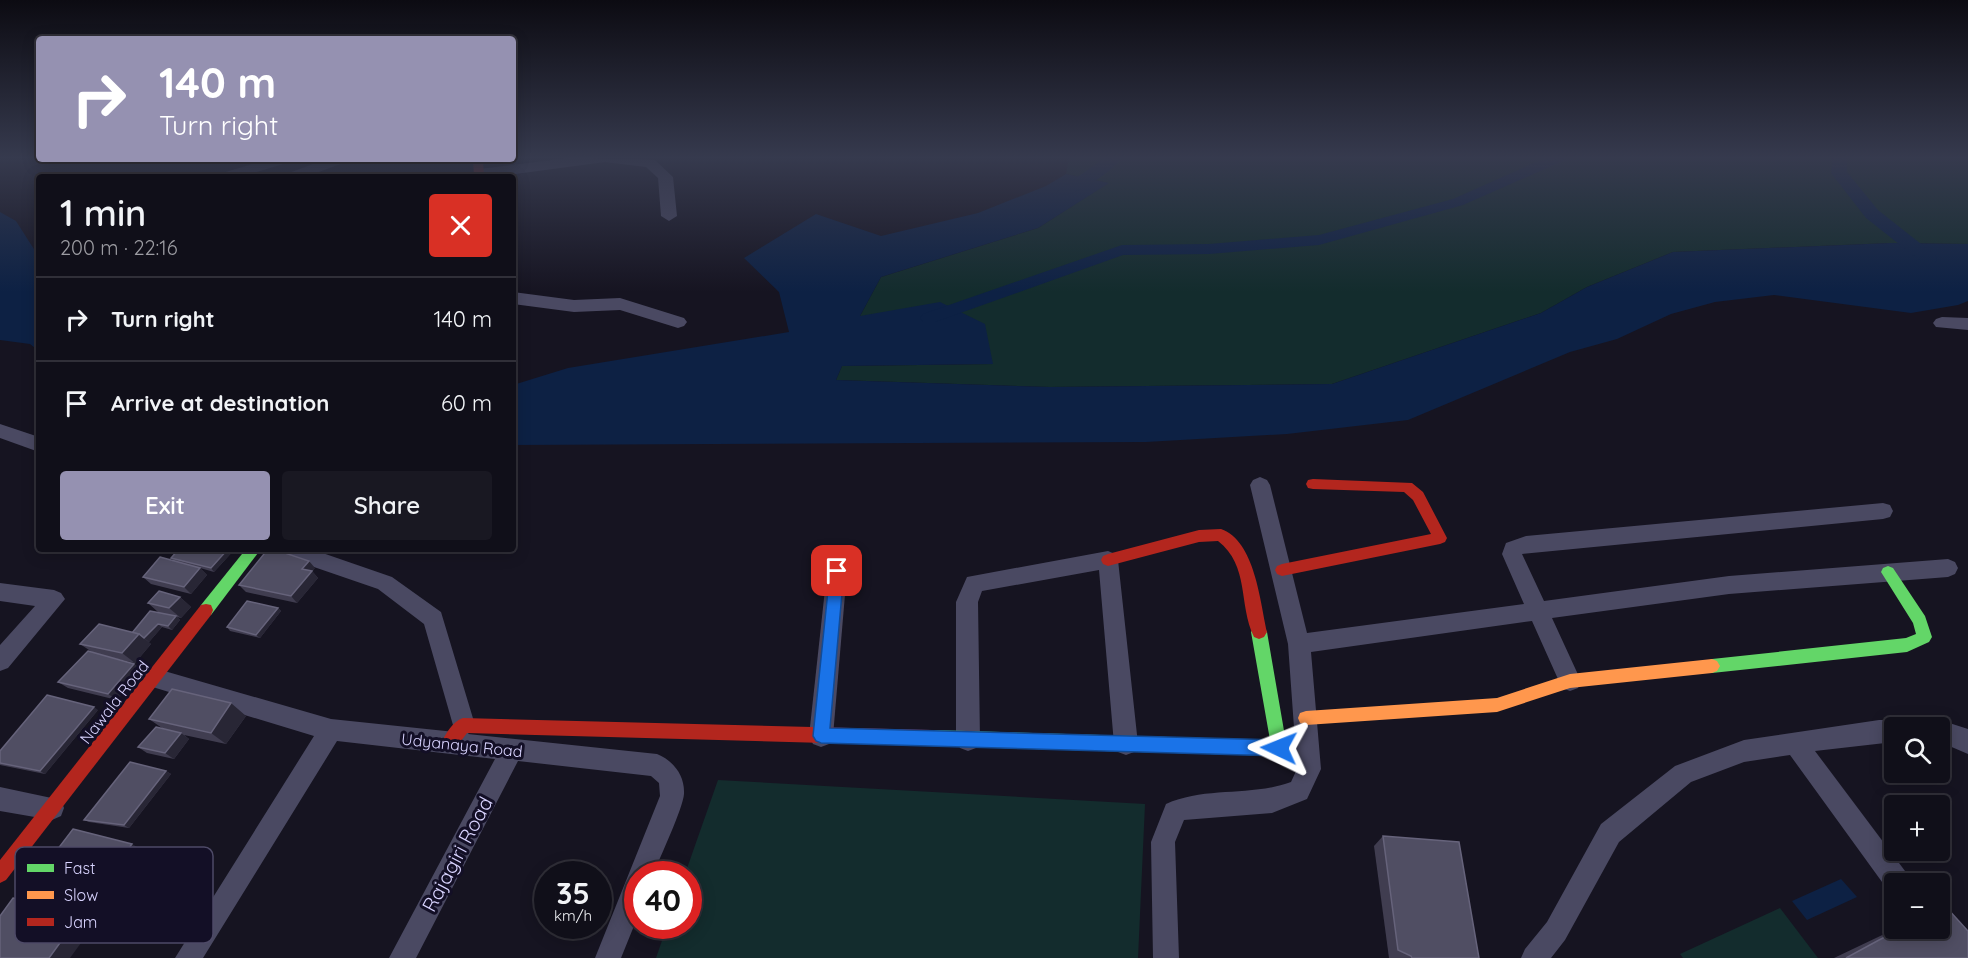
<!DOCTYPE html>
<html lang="en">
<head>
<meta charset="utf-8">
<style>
	body { margin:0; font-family:Quicksand,sans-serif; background:#191822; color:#f1f3f6; height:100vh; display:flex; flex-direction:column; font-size:22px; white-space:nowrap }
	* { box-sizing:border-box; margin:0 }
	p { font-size:20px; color:#9c9ca2 }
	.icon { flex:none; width:33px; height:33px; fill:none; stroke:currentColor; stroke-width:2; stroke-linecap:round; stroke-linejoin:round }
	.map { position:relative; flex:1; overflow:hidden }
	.panel { position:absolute; left:36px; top:174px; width:480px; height:378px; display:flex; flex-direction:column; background:#100f19; border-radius:6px; box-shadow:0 3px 15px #0003,0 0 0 2px #302f38 }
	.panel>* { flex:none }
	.hud { position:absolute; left:36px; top:36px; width:480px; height:126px; border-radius:6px; box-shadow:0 3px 15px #0003,0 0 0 2px #302f38; background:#9591b1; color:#fff; overflow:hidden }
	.controls { position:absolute; left:1884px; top:717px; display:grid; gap:12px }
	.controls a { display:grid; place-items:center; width:66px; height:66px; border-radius:6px; background:#100f19; box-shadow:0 3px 15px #0003,0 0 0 2px #302f38; font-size:30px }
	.speed { position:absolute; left:534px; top:861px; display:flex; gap:12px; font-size:30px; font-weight:700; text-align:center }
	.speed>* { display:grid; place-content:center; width:78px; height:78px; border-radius:50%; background:#100f19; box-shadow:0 3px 15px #0003,0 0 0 2px #302f38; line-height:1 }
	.speed small { font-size:15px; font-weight:400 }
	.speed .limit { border:9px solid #d22; background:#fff; color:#111 }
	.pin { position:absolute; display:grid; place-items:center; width:51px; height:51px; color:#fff; margin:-26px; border-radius:12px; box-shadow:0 3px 9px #0006 }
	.me { position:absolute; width:66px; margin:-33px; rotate:272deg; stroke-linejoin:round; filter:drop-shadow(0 0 4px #0008) }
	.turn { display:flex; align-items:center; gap:21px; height:126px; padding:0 24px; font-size:27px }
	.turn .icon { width:78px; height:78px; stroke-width:2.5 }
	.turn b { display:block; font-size:42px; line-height:51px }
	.round { display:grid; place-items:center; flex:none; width:63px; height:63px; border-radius:6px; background:#191822 }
	.summary { display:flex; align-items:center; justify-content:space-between; height:102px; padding:0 24px }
	h1 { font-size:36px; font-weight:600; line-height:45px }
	.primary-button { display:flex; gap:12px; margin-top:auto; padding:12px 24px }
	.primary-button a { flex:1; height:69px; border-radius:6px; background:#9591b1; color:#fff; font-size:24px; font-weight:600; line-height:69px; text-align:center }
	.primary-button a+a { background:#191822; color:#f1f3f6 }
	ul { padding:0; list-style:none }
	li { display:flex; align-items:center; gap:18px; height:84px; padding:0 24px; border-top:2px solid #302f38 }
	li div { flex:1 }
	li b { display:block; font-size:22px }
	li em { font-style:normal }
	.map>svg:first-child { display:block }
</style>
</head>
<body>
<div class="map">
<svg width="1968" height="958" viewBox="0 0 1968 958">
	<rect width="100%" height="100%" fill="#161421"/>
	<g fill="#132c2d">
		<path d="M1069,158h899v86l-77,-1 -218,9 -86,35 -46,26 -209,71 -282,3 -214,-7 6,-14 150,-2 -132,-48 21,-39 157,-49 70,-45 -42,-9z"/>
		<path d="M718,780l427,24 -7,154h-482l11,-32h21v-52h-3z"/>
		<path d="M1780,908l38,50h-135l-3,-4z"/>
	</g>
	<g fill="#0d2144">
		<path d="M1066,174l43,9 -71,45 -157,49 -21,39 80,-14 45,22 8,40 -151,2 -6,14 214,7 282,-3 209,-71 46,-26 86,-35 218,-9 77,1v57l-10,4 -47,8 -137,-18 -59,7 -44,12 -54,25 -47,13 -162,68 -121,14 -141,8 -633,3v-60l55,-17 221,-36 -10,-40 -35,-34 72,-44 65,22 97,-23 68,-27z"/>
		<path d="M0,212l16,9 23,36v94l-9,-7 -30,-4z"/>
		<path d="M1841,879l16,18 -50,23 -15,-19z"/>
	</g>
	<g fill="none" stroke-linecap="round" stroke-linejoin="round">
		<g fill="#0d2144" fill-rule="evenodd">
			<path d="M1105,158h17c-9,12 -47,40 -62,36l-3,-3z"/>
			<path d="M1545,158h20l-2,3 -100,44 -144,40 -110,9 -86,1 -188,67h-12l-3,-4 3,-4 199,-69 87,-1 110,-9 134,-36z"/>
			<path d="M1833,158h14v14l31,38 57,45 2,4 -2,4h-12l-57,-45 -35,-45z"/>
		</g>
		<g fill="#4a4962" fill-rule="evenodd">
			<path d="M568,158l87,2 18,17 4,39 -8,5 -8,-5 -3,-38 -12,-11 -41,-5 -113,15h-19l-2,-3 8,-5z"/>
			<path d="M269,159h23l-2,3 -50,15h-24l3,-3z"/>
			<path d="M327,159h21l-2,3 -41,15h-22l3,-3z"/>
			<path d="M513,292l61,8 46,-2 64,20 3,4 -3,4 -6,2 -58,-18 -46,2 -61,-8z"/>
			<path d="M1942,317l26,1v12l-32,-3 -3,-4 3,-4z"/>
			<path d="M0,424l39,13v15l-39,-14z"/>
			<path d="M1260,477l7,3 3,5 37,148 217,-29 -22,-50 4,-11 20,-7 357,-33 7,2 3,6 -3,6 -7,2 -361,35 22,47 185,-25 219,-17 7,3 3,6 -3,6 -7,3 -219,17 -177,24 29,63 -3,7 -8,3 -8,-3 -30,-67 -221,31 10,117 -14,30 -35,14 -88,7 -9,22 4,116h-26l-2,-116 15,-38c40,-18 84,-7 125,-22l6,-13 -9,-125 -38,-159 3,-5z"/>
			<path d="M276,549h35l81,28 49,35 34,113 -7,9 189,20c17,7 28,22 27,40 -1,14 -24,64 -31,80h-15v42l-17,42h-26l65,-162 -1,-13 -8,-7 -133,-15 -102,197h-27l106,-199 -158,-18 -134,217h-28l139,-222 -168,-51 -3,-7 3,-7 8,-3 177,51 124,13 -31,-108 -46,-35 -99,-34z"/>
			<path d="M1108,551l7,3 3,6 20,184 -4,8 -8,3 -8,-3 -4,-8 -15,-174 -117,21 -4,11 2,138 -4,8 -8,3 -8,-3 -4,-8v-138l11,-25z"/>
			<path d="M837,562l7,3 3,6 -14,165 -4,8 -8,3 -8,-3 -4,-8 18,-165 3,-6z"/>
			<path d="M0,583l54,7 7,3 4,6 -57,69 -8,3v-26l35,-39 -35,-5z"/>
			<path d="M1879,720h15l8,3 2,5h-10v14l-79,9 93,124 3,9h-17v11l-4,-2 -100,-138 -46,7 -53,20 -72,60 -54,98 -14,18h-30l4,-9 22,-27 54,-98 74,-58 69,-26z"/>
			<path d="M1940,720l28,9v25l-28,-12v-14h-10l2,-5z"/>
			<path d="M0,787l61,13 3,8 -3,8 -9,4 -52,-9z"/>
		</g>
		<g fill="#63d668" fill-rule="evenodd">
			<path d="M246,549h15l-50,66 -5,1 -5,-1 -2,-5 2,-5z"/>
			<path d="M1888,566l5,2 32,48 7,21 -3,5 -22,10 -195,21 -5,-2 -3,-5 3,-5 5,-2 194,-21 10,-4 -3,-11 -32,-51 2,-4z"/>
			<path d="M1259,625l5,2 3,5 20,116 -2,5 -6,3 -347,-10 -6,-3 -2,-5 2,-5 6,-3 338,10 -19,-108 3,-5z"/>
		</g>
		<path fill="#ff974d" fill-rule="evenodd" d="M1712,659l5,2 3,5 -3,5 -5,2 -142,15 -73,24 -191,13 -6,-2 -2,-5 2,-5 6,-2 191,-13 73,-24z"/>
		<g fill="#b3261e" fill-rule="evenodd">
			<path d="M473,159h10l1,18h-10z"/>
			<path d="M1313,479l99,4 11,9 24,46 -2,4 -5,2 -158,32 -5,-2 -2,-4 2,-4 5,-2 149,-30 -18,-34 -9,-8 -91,-3 -5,-1 -2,-4 2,-4z"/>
			<path d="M1221,529c34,12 39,72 46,103l-3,5 -5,2 -5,-2c-16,-33 -4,-71 -36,-96l-19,1 -91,24 -5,-2 -2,-4 2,-4 5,-2 91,-24z"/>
			<path d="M206,604l5,1 2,5 -2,5 -205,265 -6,3v-23l201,-255z"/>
			<path d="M463,718l469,12 6,3 2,5 -2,5 -6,3 -465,-13 -12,16 -6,3 -6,-3 -2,-5c4,-10 12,-23 22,-26z"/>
		</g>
	</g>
	<g fill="#403d50">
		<path d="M179,549h56l-21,23 -14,-4 7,7 -16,19 -40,-10 -8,-7 31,-16 -3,-3z"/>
		<path d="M315,568l-3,3 6,7 -21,25 -51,-11 -7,-7z"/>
		<path d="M180,597l11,10 -10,11 -4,-1 3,3 -8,10 -10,-3 -13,15 -2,-1 4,3 -16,19 -22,-5 21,6 9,6 -26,30 -49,-12 -10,-6 34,-30 -12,-8 52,-11 26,-21 -10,-9z"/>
		<path d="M278,608l3,3 -21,27 -30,-7 -3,-4z"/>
		<path d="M98,710l-53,64 -45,-9v-14z"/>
		<path d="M246,716l-20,28 -42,-9 5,4 -15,20 -27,-6 -9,-6 24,-19 -13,-9z"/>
		<path d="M166,771l5,3 -42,54 -40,-6 -5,-2z"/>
		<path d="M1383,836l96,122h-90l-15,-112z"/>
		<path d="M146,852l-42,58 -60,-14 -16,-8z"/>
		<path d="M1897,928h43l28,30h-134z"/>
	</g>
	<g fill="#282635">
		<path d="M228,549h7l-21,23 -3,-4z"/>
		<path d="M309,561l6,7 -3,3 6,7 -21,25 -6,-7 11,-27z"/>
		<path d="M200,568l7,7 -16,19 -7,-7z"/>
		<path d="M180,597l11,10 -10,11 -12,-10z"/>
		<path d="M278,608l3,3 -21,27 -4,-3z"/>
		<path d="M176,616l4,4 -8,10 -4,-4z"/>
		<path d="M158,624l4,3 -13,15 -5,-4z"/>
		<path d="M139,634l12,10 -16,19 -13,-10z"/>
		<path d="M134,664l9,6 -26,30 -9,-6z"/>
		<path d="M231,703l15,13 -20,28 -15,-11z"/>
		<path d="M94,707l4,3 -53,64 -5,-3z"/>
		<path d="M181,733l8,6 -15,20 -9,-6z"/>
		<path d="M166,771l5,3 -42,54 -5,-3z"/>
		<path d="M132,844l14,8 -42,58 -16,-7z"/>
		<path d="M81,914l16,7 -27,37h-21z"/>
	</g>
	<g fill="#504e63" stroke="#66637b" stroke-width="1.5">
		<path d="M179,549h49l-17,19 -40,-10z"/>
		<path d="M268,549h5l36,12 -7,8 10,2 -21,25 -52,-11z"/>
		<path d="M160,557l40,11 -16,19 -41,-10z"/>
		<path d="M159,591l21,6 -11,11 -21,-5z"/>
		<path d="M247,601l31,7 -22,27 -29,-8z"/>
		<path d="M150,611l26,5 -8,10 -10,-2 -14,14 -5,-4 -7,-1z"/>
		<path d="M99,624l40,10 -17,19 -42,-9z"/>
		<path d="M88,651l46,13 -26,30 -50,-12z"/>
		<path d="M172,689l59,14 -20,30 -62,-14z"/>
		<path d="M47,695l47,12 -54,64 -40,-8v-12z"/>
		<path d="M156,727l25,6 -16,20 -27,-6z"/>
		<path d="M130,762l36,9 -42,54 -40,-5z"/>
		<path d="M73,829l59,15 -44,59 -60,-15z"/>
		<path d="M1383,836l76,6 20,116h-67l-1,-2 -13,-6z"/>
		<path d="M13,898l68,16 -32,44h-49v-42z"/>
		<path d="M1947,908l21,23v27h-122l33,-18 24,-12h37v-17z"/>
	</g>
	<linearGradient id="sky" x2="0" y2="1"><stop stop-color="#0c0b12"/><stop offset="0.54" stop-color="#363a4e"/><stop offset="1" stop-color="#363a4e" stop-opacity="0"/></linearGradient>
	<rect width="1968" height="292" fill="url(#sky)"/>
	<path fill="#1a73e8" stroke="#114b97" stroke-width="1.5" d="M837,565l5,2 2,4 -14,157 449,12 6,3 3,5 -3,6 -6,2 -458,-13 -5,-2 -3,-5 17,-165 2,-4z"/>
	<g text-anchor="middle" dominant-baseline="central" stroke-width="6" stroke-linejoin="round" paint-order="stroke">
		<g font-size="16" fill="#d9d4ff" stroke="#130f26">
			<text transform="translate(114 702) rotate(-52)">Nawala Road</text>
			<text transform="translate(462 745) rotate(6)">Udyanaya Road</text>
		</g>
		<g font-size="20" fill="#d9d4ff" stroke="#130f26">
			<text transform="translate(457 854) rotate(-62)">Rajagiri Road</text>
		</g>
	</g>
	<rect x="15" y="847" width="198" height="96" rx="9" fill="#130f26" stroke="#4e4a67" stroke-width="1.5"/>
	<rect x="27" y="864" width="27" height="8" fill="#63d668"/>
	<rect x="27" y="891" width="27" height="8" fill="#ff974d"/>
	<rect x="27" y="918" width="27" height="8" fill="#b3261e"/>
	<g font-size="16" fill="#d9d4ff">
		<text x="64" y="874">Fast</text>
		<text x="64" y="901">Slow</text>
		<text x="64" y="928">Jam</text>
	</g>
</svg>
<div class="controls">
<a><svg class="icon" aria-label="search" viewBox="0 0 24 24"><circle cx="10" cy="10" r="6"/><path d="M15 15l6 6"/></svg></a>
<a>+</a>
<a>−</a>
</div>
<div class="speed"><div>35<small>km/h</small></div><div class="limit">40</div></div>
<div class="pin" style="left:837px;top:571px;background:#d93025"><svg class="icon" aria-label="arrive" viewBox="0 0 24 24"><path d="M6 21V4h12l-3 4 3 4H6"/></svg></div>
<svg class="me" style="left:1279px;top:748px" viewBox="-20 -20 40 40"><path d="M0-17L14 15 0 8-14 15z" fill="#1a73e8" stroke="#fff" stroke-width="4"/></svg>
<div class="hud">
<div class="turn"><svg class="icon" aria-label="right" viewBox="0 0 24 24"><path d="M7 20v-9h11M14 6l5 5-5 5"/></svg><div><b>140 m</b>Turn right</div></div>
</div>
<section class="panel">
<div class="summary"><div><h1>1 min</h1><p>200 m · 22:16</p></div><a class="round" style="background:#d93025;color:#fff"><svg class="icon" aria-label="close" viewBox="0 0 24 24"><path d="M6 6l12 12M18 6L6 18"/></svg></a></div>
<ul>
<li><svg class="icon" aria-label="right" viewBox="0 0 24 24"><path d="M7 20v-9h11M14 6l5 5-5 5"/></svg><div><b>Turn right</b></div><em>140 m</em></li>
<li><svg class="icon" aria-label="arrive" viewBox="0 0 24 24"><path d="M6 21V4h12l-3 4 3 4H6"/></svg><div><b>Arrive at destination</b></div><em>60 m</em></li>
</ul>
<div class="primary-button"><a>Exit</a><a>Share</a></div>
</section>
</div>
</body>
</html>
